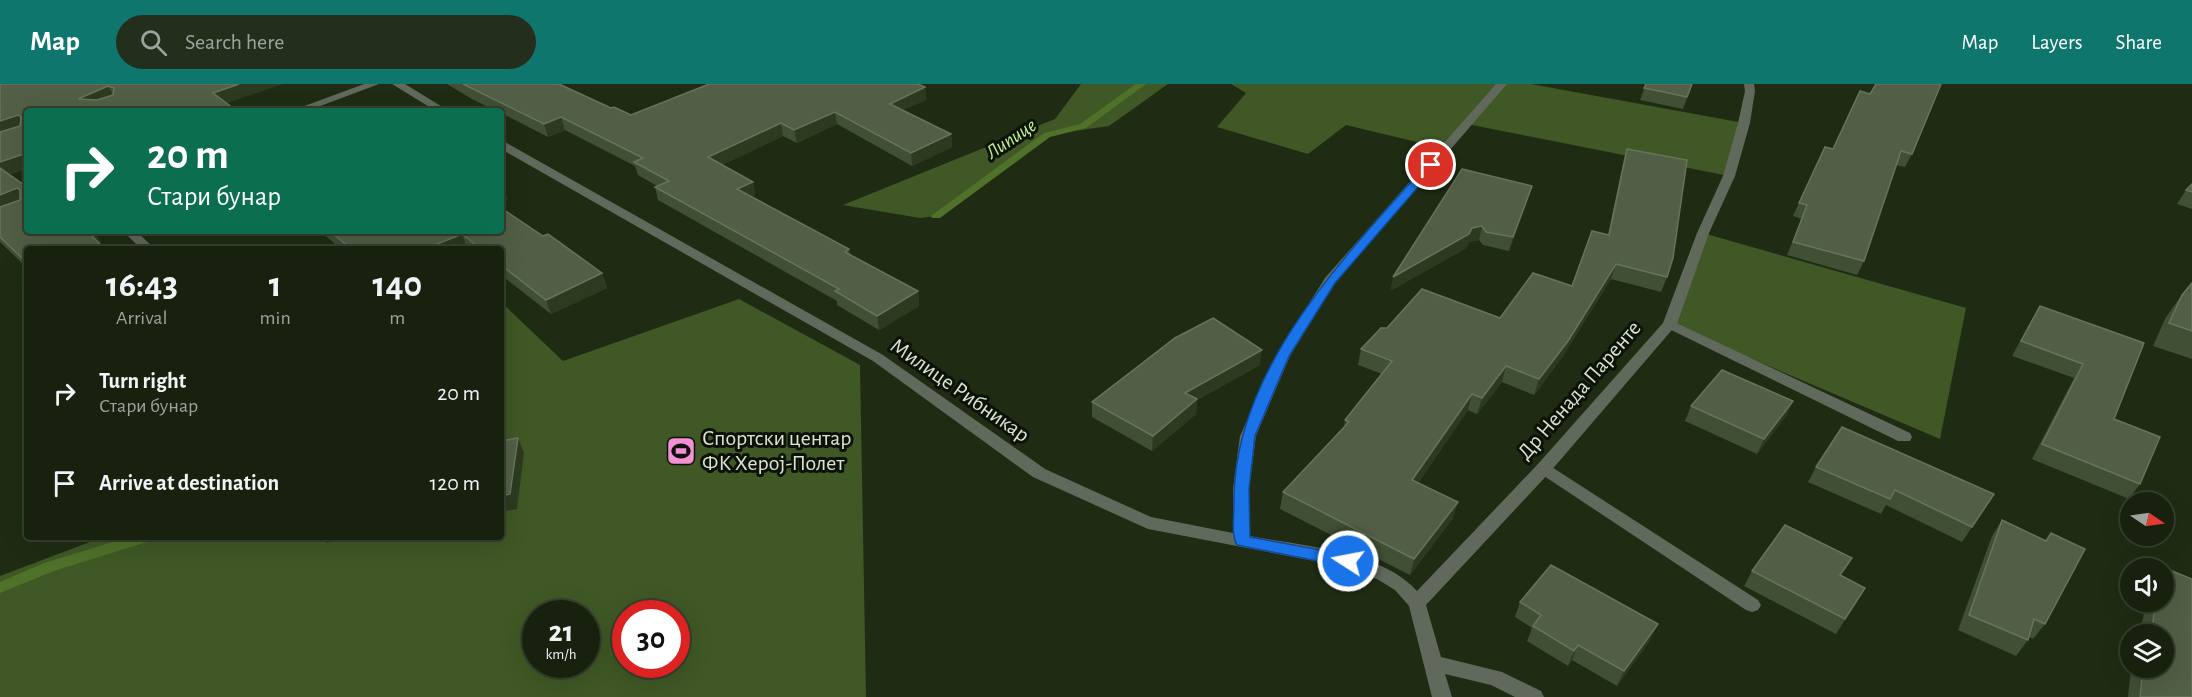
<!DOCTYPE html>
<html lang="en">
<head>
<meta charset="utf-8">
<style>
	body { margin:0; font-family:"Alegreya Sans",sans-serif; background:#242e1c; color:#f1f3f6; height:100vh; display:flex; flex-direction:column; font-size:22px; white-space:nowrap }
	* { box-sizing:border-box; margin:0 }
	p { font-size:20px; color:#9ea39e }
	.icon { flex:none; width:33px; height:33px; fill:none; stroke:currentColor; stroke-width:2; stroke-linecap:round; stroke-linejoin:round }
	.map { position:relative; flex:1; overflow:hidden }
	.drawer { position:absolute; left:24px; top:162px; width:480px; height:294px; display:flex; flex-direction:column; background:#17210e; border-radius:6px; box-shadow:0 6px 24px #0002,0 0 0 2px #363e2e }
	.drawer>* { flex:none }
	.guide { position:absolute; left:24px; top:24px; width:480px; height:126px; border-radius:6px; box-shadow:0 6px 24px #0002,0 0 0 2px #363e2e; background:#0b6e4f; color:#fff; overflow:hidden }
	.needle { width:39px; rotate:103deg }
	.buttons { position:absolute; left:2120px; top:408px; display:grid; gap:12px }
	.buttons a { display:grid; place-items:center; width:54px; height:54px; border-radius:50%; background:#17210e; box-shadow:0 6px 24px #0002,0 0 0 2px #363e2e; font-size:30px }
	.speed { position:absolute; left:522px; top:516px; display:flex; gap:12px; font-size:30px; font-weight:700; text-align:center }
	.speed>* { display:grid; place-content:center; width:78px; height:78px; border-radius:50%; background:#17210e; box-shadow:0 6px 24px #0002,0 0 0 2px #363e2e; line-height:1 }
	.speed small { font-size:15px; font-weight:400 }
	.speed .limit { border:9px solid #d22; background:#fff; color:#111 }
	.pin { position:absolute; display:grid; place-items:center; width:51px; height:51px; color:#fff; margin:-26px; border:3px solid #fff; border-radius:50%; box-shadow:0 2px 6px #0007 }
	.me { position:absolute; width:66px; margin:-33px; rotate:281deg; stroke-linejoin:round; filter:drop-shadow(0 0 4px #0008) }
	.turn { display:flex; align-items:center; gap:21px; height:126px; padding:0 24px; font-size:27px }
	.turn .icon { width:78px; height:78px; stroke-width:2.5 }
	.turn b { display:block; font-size:42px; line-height:51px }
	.eta { display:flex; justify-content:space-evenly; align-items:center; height:102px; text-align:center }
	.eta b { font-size:36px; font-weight:600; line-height:42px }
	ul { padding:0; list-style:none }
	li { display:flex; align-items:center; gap:18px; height:90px; padding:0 24px }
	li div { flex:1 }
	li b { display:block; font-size:22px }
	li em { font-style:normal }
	header { display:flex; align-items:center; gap:36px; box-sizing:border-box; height:84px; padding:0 30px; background:#0f766e; color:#fff }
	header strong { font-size:28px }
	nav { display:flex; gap:33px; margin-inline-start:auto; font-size:21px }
	.search { width:420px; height:54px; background:#242e1c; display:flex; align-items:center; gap:15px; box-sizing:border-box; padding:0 21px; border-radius:33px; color:#9ea39e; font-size:22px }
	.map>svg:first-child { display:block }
</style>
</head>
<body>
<header>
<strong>Map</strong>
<div class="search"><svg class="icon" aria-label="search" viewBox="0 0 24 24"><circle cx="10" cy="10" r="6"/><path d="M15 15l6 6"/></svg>Search here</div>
<nav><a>Map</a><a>Layers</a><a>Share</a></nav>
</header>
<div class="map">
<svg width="2192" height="613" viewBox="0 0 2192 613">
	<rect width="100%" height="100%" fill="#1f2c13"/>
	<g fill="#3f5825" fill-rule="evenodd">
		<path d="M1081,0h87l-59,42 -62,9 -111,81 -16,2 -77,-13 212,-86z"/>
		<path d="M1231,0h300l213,39 -15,53 -262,-52 -21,25 -100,-24 -38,29 -91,-27 29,-34z"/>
		<path d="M1703,149l263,75 -26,131 -270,-115z"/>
		<path d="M739,215l121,66 6,332h-866v-121l103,-39h398v-235l62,59zM536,530h50v50h-50zM626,530h50v50h-50z"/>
	</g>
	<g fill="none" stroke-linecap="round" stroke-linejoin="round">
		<g fill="#4f7129" fill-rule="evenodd">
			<path d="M1136,0h10l-60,44 -36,9 -110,81h-8l-1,-2 113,-83 36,-9z"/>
			<path d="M129,453h23l-2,4 -96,30 -54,22v-11l44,-19z"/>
		</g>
		<g fill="#61685c" fill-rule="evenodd">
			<path d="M123,147h13l19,18h-14z"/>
			<path d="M1670,236l240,113 2,4 -2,4h-12l-233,-114 -2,-3z"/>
			<path d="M1544,378l214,138 3,5 -3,5 -6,2 -6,-2 -208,-138 -2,-4 2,-4z"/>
		</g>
		<g fill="#61685c" fill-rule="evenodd">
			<path d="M364,0h15l-72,27h-16z"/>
			<path d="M392,0h13l44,27h-13z"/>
			<path d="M1496,0h11l-172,199 -45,73 -34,80 -7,53 1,47c52,10 130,14 167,55l121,-127 125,-141 34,-90 26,-57 15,-53 7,-32 -1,-7h10l1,7 -5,32 -15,53 -26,57 -32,91 -127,148 -124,133 15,52 61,15 39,19 3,6h-29l-24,-12 -46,-11 7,23h-20l-23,-91 -14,-16 -18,-11 -31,-12 -198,-38 -115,-52 -160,-116 -372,-212v-8l4,1 378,213 162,114 106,48 82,16v-44l7,-53 36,-80 49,-78z"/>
		</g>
	</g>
	<g fill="#414f35">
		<path d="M2,0h280l-56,19 11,8h-210l-17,64 91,67 -74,7v19l-27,-26v-157z"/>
		<path d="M447,0h112l52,24 20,7 294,-28 1,13 -23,10 48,24 1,13 -40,19 -75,-42 -40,19 -14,-7 -61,29 31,17 2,13 -4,2 98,52 1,6 68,36 1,15 -40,24 -42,-25v-4l-179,-101 -3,-13 2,-1 -19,-11 -3,-9 -70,-36 -17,7 -47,-24v-2h-5l-24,-12z"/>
		<path d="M1646,0h46l-9,25 -43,-9z"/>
		<path d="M1860,7l52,63 -7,13 -9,-2 -32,96 -7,14 -70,-20 15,-36 -9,-3 6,-13 34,-54z"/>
		<path d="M1627,65l40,128 -6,15 -50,-13 -48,77 -29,39 -32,-13 -25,32 -9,-4 -50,73 35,35 -43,57 -130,-66 3,-17 61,-65 1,-7 37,-46 -24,-9 3,-16 139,-31 72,-32 36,-51 15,-72z"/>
		<path d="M2192,100v25l-15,-5 9,-14z"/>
		<path d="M1532,102l-4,13 -19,52 -26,-6 -4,-5 -10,2 -3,6 -76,43z"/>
		<path d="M320,147h181l101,42 5,15 -56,26 -50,-39v-26h-32l-2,-1 -3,1h-123z"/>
		<path d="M2192,199v76l-39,-13 13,-29 16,-22z"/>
		<path d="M2040,222l104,37 -30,76 26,65 -11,15 -97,-40 42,-81 -62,-22 19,-35z"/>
		<path d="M1260,281l-63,35 -1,14 -44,37 -60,-34v-15z"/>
		<path d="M1793,317l-7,15 -29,38 -72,-33 6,-15z"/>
		<path d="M1816,383l178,27 -32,48 -76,-37 -5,9 -73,-32z"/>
		<path d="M2002,436l44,21 5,-8 -6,91 -12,15 -4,-2 -1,3 -12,16 -58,-26 34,-94z"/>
		<path d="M2162,483l30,12v118h-64l3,-29h32v-34h-23l6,-32h17v-34h-3z"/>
		<path d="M1752,487l89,5 24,12 -29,46 -92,-48z"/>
		<path d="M1520,518l131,37 -34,47 -45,-26 -4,6 -41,-25 5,-13 -17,-11z"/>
	</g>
	<g fill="#2d3a20">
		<path d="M239,0h43l-63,22 -6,-13z"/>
		<path d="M108,2l8,13 -29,12 -9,-12z"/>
		<path d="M925,3l1,13 -35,16 -1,-12z"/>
		<path d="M835,28l2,12 -40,19 -3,-13z"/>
		<path d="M18,31l8,13 -26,8v-15z"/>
		<path d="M561,33l4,13 -17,7 -4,-13z"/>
		<path d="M781,39l2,13 -72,34 -3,-13z"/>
		<path d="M951,50l1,13 -40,19 -1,-13z"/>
		<path d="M27,69v16l-24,8 -3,-5v-10z"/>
		<path d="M753,98l2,13 -15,7 -3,-13z"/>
		<path d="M1532,102l-4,13 -19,52 4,-14z"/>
		<path d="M503,103l5,13 -7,3v-15z"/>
		<path d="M17,104l9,14 -26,10v-17z"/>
		<path d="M1482,142l-3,14 -10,2 -3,6 -76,43 3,-14 79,-49z"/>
		<path d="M87,147h7l7,11 -6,2z"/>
		<path d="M462,150l5,14 -3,1h-39z"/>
		<path d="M1616,180l-5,15 -48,77 -29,39 5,-16z"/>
		<path d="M602,189l5,15 -56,26 -5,-14z"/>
		<path d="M918,207l1,15 -40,24 -2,-14z"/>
		<path d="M1262,266l-2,15 -63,35 -1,14 -44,37 1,-15 32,-43z"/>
		<path d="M1506,282l-4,16 -25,32 5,-16z"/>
		<path d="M1472,310l-4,16 -59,87 3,-17z"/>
		<path d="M1793,317l-7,15 -29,38 7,-15z"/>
		<path d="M518,354l6,15 -7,56 -16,3v-16z"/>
		<path d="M1458,418l-5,16 -43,57 4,-16z"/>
		<path d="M322,453h36l-32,6z"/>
		<path d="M1658,540l-7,15 -34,47 7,-15z"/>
		<path d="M1578,561l-6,15 -4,6 6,-15z"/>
	</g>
	<g fill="#525f46" stroke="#67745c" stroke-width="1.5" fill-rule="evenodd">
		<path d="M2,0h237l-26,9 24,18h-60l-3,-3 -9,3h-138v42l-27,9v-30l20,-6 1,-9 -3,-2 -18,6v-36zM108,2l6,2 -1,7 -16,5 -19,-1z"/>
		<path d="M463,0h96l52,24 3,-1 17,8 78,-31h209l7,3 -35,17 61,30 -40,19 -76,-41 -41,18 -13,-7 -73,34 45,25 -16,7 112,60 -4,3 73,39 -41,25 -42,-25 4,-2 -184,-102 14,-6 -35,-19 9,-4 -82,-41 -17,7z"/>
		<path d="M1646,0h46l-5,13 -43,-9z"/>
		<path d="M1876,0h65l-29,70 -11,-3 -37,110 -71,-19 14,-37 -8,-2 26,-56 8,2 27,-58 10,3z"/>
		<path d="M1627,65l60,11 -14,98 -6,19 -51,-13 -48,77 -29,38 -33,-13 -24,32 -10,-4 -60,86 46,22 -44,57 -131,-67 66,-70 -4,-2 47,-59 -31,-12 20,-21h6l35,-39 78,29 33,-45 39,13 20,-55 17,4z"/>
		<path d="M0,84l27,19v44h60l18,18h-78v14l-27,-26v-30l20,-7v-10l-3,-2 -17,7z"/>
		<path d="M1462,85l70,17 -19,51 -27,-5 -4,-6 -10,2 -3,6 -76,43z"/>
		<path d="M2192,100v8l-6,-2z"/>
		<path d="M501,124l42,28 5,-2 54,39 -56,27 -45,-35v-16h-20l-19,-15 -37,15h-74l-21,-18h171z"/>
		<path d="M2192,199v48l-23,-8 13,-28z"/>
		<path d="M27,202v7l-4,-5z"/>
		<path d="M2040,222l104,37 -30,76 46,18 -20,47 -98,-40 41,-80 -62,-23z"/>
		<path d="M1213,234l49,32 -77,43 12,6 -44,37 -61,-34 83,-64z"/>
		<path d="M1722,286l71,31 -29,38 -73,-33z"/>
		<path d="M1842,343l152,67 -22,33 -77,-37 -5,9 -74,-32z"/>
		<path d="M518,354l-8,56 -9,2v-55z"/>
		<path d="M2002,436l44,21 5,-8 34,16 -40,75 -11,-5 -6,21 -59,-25z"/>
		<path d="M1785,441l67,33 -12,17 25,13 -20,31 -93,-48z"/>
		<path d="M1551,481l107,59 -34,47 -46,-26 -4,6 -41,-25 8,-11 -21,-13z"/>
		<path d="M2162,483l30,12v118h-52l3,-29h20v-34h-12l5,-32h7v-34h-2z"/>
	</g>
	<path fill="#1a73e8" stroke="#114b97" stroke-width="1.5" d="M1428,79l9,2 -102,118 -46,73 -34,80 -6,53 1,48 98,18 8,6 -8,6 -111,-22c-6,-10 -3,-28 -3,-40 -3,-133 111,-249 194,-342z"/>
	<defs>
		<g id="stadium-square" transform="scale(1.5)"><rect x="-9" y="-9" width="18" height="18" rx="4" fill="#f491d3" stroke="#0d1208"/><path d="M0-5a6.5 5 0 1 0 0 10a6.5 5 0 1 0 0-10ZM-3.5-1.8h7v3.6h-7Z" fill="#111"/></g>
	</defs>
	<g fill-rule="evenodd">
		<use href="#stadium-square" x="681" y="367"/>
	</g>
	<g text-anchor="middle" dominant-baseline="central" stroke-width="6" stroke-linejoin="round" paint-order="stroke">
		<g font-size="20" font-style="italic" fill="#c1f490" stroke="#0d1208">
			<text transform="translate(1011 55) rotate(-34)">Липице</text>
		</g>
		<g font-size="22" fill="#dae3d3" stroke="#0d1208">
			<text transform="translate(960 306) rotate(35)">Милице Рибникар</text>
			<text transform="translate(1579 306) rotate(-49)">Др Ненада Паренте</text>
		</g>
		<g font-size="22" fill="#dae3d3" stroke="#0d1208" text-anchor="start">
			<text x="702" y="354">Спортски центар<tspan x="702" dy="25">ФК Херој-Полет</tspan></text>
		</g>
	</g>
</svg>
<div class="buttons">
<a><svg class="needle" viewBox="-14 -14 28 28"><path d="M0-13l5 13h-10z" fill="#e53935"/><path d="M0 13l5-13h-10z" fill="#9ea39e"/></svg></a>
<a><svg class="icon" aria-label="sound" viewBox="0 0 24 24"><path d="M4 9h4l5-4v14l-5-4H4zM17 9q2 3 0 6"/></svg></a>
<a><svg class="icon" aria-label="layers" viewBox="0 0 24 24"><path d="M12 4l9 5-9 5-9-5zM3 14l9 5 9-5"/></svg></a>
</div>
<div class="speed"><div>21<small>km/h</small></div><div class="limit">30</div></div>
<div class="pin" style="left:1431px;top:81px;background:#d93025"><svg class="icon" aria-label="arrive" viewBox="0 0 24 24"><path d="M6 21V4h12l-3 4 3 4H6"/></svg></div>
<svg class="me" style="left:1348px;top:477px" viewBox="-20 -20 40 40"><circle r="17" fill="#1a73e8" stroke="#fff" stroke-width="3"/><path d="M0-11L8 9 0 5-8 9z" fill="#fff"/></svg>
<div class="guide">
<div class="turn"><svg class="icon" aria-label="right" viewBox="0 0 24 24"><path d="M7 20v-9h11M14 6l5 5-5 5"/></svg><div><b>20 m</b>Стари бунар</div></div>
</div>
<section class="drawer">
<div class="eta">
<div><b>16:43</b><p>Arrival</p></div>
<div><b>1</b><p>min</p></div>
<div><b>140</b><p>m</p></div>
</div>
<ul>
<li><svg class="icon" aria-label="right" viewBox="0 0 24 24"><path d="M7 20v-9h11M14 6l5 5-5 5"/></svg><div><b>Turn right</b><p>Стари бунар</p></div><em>20 m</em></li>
<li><svg class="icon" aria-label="arrive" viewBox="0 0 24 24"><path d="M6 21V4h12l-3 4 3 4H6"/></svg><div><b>Arrive at destination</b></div><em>120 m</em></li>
</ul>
</section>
</div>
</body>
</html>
